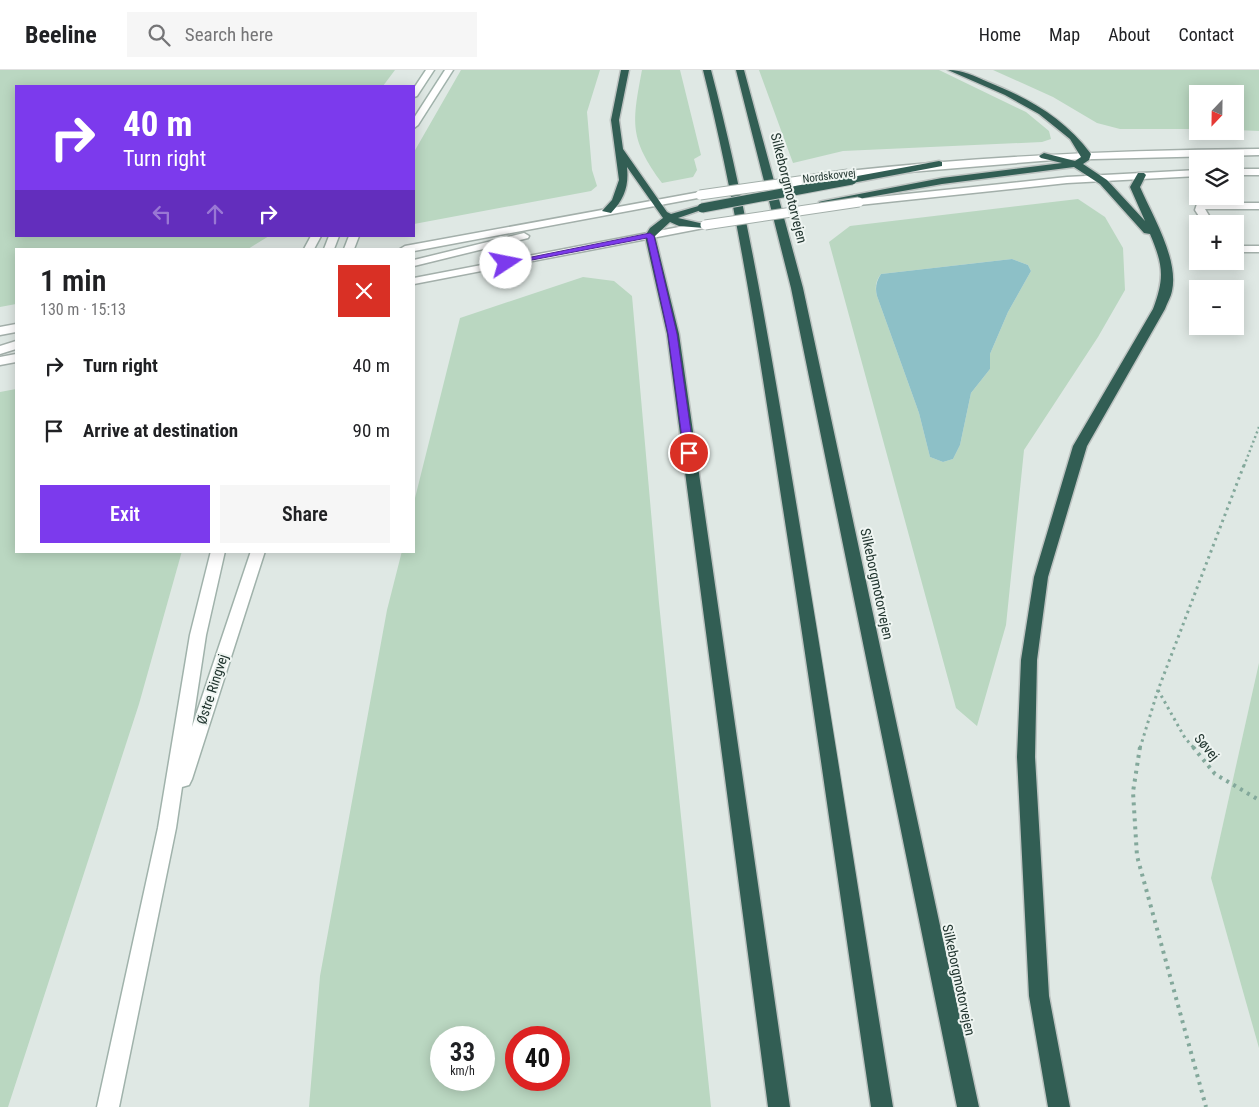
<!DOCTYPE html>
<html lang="en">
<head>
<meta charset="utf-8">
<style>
	body { margin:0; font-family:"Roboto Condensed",sans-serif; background:#f6f6f6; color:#202124; height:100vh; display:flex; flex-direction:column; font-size:19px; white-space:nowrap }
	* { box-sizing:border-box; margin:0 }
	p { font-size:16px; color:#757577 }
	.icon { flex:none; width:28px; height:28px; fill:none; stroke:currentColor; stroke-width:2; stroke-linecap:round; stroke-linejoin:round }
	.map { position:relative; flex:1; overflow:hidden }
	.drawer { position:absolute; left:15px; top:178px; width:400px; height:305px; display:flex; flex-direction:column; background:#fff; border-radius:0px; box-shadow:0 2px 12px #0003 }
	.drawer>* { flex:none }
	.banner { position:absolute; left:15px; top:15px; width:400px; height:152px; border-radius:0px; box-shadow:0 2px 12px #0003; background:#7c3aed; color:#fff; overflow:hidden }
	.needle { width:32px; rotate:202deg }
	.fabs { position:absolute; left:1189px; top:15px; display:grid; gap:10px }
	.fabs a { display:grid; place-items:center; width:55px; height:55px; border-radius:0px; background:#fff; box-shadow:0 2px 12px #0003; font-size:25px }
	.speed { position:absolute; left:430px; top:956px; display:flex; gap:10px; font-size:25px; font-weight:700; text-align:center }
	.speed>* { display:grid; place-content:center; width:65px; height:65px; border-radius:50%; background:#fff; box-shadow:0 2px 12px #0003; line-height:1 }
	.speed small { font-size:12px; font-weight:400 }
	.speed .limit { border:8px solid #d22; background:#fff; color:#111 }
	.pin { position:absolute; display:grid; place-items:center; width:42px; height:42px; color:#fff; margin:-21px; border:2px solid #fff; border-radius:50%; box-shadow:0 1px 5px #0007 }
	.me { position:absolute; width:55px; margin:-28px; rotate:79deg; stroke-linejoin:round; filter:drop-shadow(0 0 4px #0008) }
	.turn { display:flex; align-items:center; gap:18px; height:105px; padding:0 25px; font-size:22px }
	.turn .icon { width:65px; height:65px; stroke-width:2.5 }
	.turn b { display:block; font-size:35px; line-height:42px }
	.lanes { display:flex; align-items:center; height:48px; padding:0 25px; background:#0003; justify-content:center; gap:25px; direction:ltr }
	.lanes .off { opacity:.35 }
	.round { display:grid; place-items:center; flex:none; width:52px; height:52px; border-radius:0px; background:#f6f6f6 }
	.headline { display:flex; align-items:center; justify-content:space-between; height:85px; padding:0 25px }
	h1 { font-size:30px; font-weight:600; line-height:38px }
	.button { display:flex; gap:10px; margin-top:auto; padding:10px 25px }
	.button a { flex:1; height:58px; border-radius:0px; background:#7c3aed; color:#fff; font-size:20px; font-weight:600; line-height:58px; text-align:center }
	.button a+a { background:#f6f6f6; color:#202124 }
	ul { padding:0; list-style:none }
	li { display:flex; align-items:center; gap:15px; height:65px; padding:0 25px }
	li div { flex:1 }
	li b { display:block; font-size:19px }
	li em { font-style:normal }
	header { display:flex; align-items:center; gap:30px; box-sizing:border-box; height:70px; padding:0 25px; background:#fff; border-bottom:1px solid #e0e0e0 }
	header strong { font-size:24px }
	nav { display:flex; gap:28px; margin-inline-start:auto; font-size:18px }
	.search { width:350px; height:45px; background:#f6f6f6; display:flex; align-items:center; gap:12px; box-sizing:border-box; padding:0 18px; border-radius:0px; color:#757577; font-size:19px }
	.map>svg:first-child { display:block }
</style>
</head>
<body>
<header>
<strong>Beeline</strong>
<div class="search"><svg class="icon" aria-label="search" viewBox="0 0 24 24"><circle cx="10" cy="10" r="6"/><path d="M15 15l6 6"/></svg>Search here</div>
<nav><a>Home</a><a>Map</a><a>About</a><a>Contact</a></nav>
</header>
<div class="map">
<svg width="1259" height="1037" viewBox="0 0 1259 1037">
	<rect width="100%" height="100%" fill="#dfe8e4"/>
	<g fill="#bad7c1" fill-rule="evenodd">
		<path d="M0,0h395l-12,16h-367v150h253l-21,13h-232v55l-16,3z"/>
		<path d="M461,0h139l-13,42 5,58 5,16 -6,5 -177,33v-72z"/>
		<path d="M642,0h38l21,85 -7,4 3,11 -4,7 -31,6c-33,-45 -30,-60 -20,-113z"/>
		<path d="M759,0h180l87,42 23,19 2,8 -9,3 -199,9 -50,12z"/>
		<path d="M993,0h266v61l-24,-1v-36h-37l-1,35h-77l-23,-6 -44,-26z"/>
		<path d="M1078,129l27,18 18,31 2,42 -27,47 -74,113 -18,175 -29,101 -21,-18 -127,-466 21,-16zM1012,189l16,6 3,6 -23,41 -18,42v15l-19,24 -11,52 -7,14 -10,3 -13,-5 -11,-44 -42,-117c-2,-7 -2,-15 4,-22z"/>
		<path d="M583,207l31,4 18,15 27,307 52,504h-402l11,-131 67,-366 15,-59h12v-49l46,-184zM441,968h43v42h-43zM516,968h43v42h-43z"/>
		<path d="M16,319v162h166l-43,153 -131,403h-8v-715z"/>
		<path d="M1259,593v385l-48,-170z"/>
	</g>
	<path fill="#8dc0c7" d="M1012,189l16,6 3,6 -23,41 -18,42v15l-19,24 -11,52 -7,14 -10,3 -13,-5 -11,-44 -42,-117c-2,-7 -1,-15 4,-22z"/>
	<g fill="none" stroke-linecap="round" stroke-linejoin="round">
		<g stroke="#a3afaa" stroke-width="3">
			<g id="service">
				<path d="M1201,133h58v6h-54l9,15h-10l-9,-14 2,-6z"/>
				<rect x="1235" y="176" width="24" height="6"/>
			</g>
		</g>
		<g stroke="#a3afaa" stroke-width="3">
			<g id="tertiary">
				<path d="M1259,79v6l-206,5 -205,17 -5,-3 5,-3c137,-15 273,-21 411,-22z"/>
				<rect x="1235" y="99" width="24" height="6"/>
				<path d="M1198,100v6l-131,7 -208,22 -5,-3 5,-3 208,-22z"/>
				<path d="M700,122l3,1v4l-289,54v-2h-14l5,-3z"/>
				<path d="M705,152l5,3 -1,2 -295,57v-6z"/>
				<path d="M524,163l5,3 -1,2 -114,28v-6z"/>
				<path d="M16,254v8l-16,3v-8z"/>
				<path d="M16,271v8l-16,5v-8z"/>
				<path d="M16,284v8l-16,3v-8z"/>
			</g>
		</g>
		<g stroke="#a0b2ab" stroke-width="3">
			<g id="secondary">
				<path d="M426,0h8l-17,26 -3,1v-9z"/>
				<path d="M445,0h8l-35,55 -4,3v-10z"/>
				<path d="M311,166h10l-7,13h-10z"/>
				<path d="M329,166h10l-5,13h-10z"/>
				<path d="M349,166h10l-5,13h-10z"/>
				<path d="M211,481h14l-19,84 -14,92 59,-176h14l-73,228 -3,6 -7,2 -6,41 -57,279h-22l61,-279 32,-193z"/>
			</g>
		</g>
		<g stroke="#bdc3c1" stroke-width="3">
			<g id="motorway">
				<path d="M621,0h8l-10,50 4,29 44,63 4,2 31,-9 5,3 -29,10 26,6v4l-25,-2 -9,-4 -15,14 24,98 111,773h-22l-101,-773 -22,-98 5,-8 13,-10 -36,-51c2,20 -3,32 -16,46l-9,-2 10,-11 7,-20 -8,-60z"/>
				<path d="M703,0h8c37,140 60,283 84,426 34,203 65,407 98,611h-22c-30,-204 -58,-408 -90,-611 -22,-143 -43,-286 -78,-426z"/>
				<path d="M736,0h8l59,218 176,819h-22l-166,-819z"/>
				<path d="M948,0c15,0 26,6 40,12 40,16 76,36 103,72l-2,6 -6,4 24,16 38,41 -15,-34 8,-14h6l2,2 -6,12c12,28 39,72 32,104 -1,6 -5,12 -7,18l-78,137 -39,131 -11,83 -2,97 14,239 21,111h-22l-19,-111 -12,-239 4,-97 13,-83 39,-131 80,-137c12,-32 10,-44 -3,-75l-6,-1 -44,-49 -26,-17 -132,17 -123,22v-4l4,-1 119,-23 120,-15 -21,-5 -2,-2 5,-3 31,8 6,-4 -11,-18 -31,-25 -34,-19z"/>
				<path d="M939,91l3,1v4l-90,17 -5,-3 5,-3z"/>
			</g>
		</g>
		<path stroke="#83a89b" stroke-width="2.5" stroke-dasharray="2 3" stroke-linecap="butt" d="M1244,396l15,-39"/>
		<g stroke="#83a89b" stroke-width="3" stroke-dasharray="2.5 4" stroke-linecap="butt">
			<path d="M1158,620l27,48 9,10"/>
			<path d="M1140,678l18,-58 86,-225"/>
		</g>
		<g stroke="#83a89b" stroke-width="4" stroke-dasharray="3 5" stroke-linecap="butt">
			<path d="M1140,677l-7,45 4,64 69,251"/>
			<path d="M1193,677l22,27 44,26"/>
		</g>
		<use href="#service" fill="#fff" fill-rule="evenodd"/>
		<use href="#tertiary" fill="#fff" fill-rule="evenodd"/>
		<use href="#secondary" fill="#fff" fill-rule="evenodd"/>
		<use href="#motorway" fill="#325e54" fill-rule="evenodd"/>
		<g stroke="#a3afaa" stroke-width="11" stroke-linecap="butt">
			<g id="tertiary-bridge">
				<path d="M700,125l148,-21"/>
				<path d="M705,155l154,-23"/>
			</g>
		</g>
		<g stroke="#bdc3c1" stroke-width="11" stroke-linecap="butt">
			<path id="motorway-bridge" d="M702,138l150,-28"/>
		</g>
		<use href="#tertiary-bridge" stroke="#fff" stroke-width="9"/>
		<use href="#motorway-bridge" stroke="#325e54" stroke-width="9"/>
	</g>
	<path fill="#7c3aed" stroke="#51269a" d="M650,163l4,3 23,98 17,119 -5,4 -5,-4 -16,-119 -21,-96 -141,27 -4,-2z"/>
	<g text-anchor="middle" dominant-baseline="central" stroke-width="4" stroke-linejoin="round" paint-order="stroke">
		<g font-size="11" fill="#223630" stroke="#eff5f2">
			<text transform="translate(829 106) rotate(-7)">Nordskovvej</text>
		</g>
		<g font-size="14" fill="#223630" stroke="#eff5f2">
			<text transform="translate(789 118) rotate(76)">Silkeborgmotorvejen</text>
			<text transform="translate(877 514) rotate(78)">Silkeborgmotorvejen</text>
			<text transform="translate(212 619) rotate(-72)">Østre Ringvej</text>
			<text transform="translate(1207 677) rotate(50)">Søvej</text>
			<text transform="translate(959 910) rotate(78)">Silkeborgmotorvejen</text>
		</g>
	</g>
</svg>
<div class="fabs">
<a><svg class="needle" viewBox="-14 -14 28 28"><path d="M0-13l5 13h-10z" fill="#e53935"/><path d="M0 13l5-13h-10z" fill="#757577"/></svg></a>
<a><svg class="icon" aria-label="layers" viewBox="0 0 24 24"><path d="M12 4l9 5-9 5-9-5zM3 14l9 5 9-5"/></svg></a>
<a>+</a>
<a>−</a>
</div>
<div class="speed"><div>33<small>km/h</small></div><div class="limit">40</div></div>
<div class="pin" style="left:689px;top:383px;background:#d93025"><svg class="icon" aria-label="arrive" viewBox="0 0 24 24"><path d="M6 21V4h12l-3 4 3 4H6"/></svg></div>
<svg class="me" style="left:506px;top:193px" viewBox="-20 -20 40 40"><circle r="19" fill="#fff"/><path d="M0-13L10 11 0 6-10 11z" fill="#7c3aed"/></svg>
<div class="banner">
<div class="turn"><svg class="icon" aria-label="right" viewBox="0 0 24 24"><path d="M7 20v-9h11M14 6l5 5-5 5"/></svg><div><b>40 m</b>Turn right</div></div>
<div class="lanes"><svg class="icon off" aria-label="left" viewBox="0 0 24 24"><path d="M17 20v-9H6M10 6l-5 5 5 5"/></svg><svg class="icon off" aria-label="ahead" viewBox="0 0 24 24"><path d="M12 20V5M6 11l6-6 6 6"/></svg><svg class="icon" aria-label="right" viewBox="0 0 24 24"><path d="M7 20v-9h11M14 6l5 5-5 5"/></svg></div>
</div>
<section class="drawer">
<div class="headline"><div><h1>1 min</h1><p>130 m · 15:13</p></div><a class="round" style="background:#d93025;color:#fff"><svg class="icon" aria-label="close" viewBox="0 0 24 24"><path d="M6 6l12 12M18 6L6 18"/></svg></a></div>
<ul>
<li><svg class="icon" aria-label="right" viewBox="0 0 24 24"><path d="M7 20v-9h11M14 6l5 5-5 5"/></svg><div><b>Turn right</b></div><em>40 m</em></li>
<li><svg class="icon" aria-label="arrive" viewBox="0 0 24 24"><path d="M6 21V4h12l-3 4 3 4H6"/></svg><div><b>Arrive at destination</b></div><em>90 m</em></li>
</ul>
<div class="button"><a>Exit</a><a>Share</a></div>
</section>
</div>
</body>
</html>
